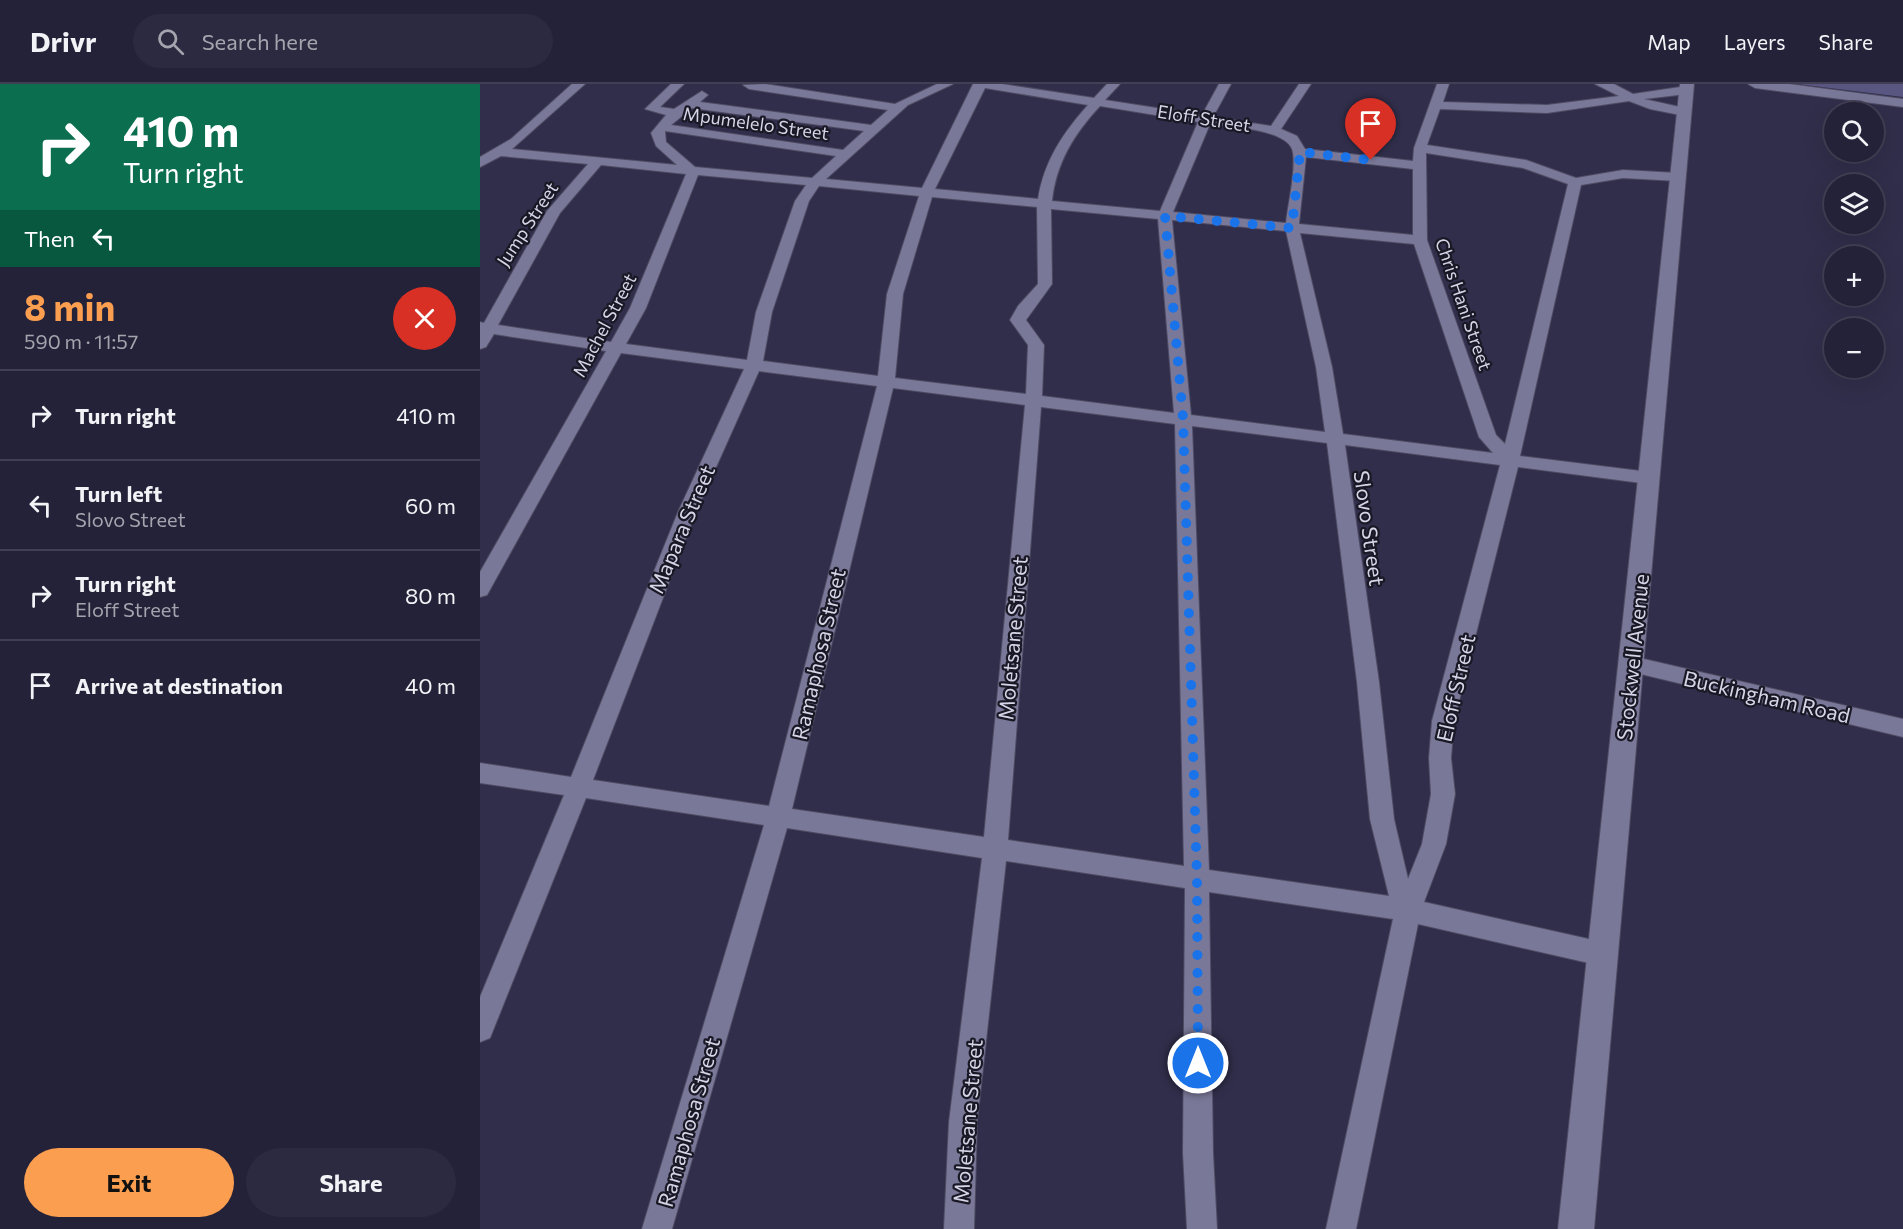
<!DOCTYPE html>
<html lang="en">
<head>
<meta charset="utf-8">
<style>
	body { margin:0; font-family:Commissioner,sans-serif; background:#2c2a40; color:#f1f3f6; height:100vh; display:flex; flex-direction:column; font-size:22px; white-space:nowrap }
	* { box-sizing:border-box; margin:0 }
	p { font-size:20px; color:#a3a4ae }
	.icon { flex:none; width:33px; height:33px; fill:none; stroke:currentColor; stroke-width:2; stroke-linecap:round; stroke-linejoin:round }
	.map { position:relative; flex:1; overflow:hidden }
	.side { display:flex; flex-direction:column; background:#242238; width:480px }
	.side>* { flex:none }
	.guide { background:#0b6e4f; color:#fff; overflow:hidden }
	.controls { position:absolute; left:1344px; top:18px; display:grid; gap:12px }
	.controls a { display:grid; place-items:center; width:60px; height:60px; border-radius:50%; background:#242238; box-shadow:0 6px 24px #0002,0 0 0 2px #413f53; font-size:30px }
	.pin { position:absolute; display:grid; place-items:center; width:51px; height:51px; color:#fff; margin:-62px -26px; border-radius:50% 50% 50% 0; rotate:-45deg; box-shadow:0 0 6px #0007 }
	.pin .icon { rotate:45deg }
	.me { position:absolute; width:66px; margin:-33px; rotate:0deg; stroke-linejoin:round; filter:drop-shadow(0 0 4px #0008) }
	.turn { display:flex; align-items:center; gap:21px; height:126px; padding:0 24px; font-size:27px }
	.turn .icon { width:78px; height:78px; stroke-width:2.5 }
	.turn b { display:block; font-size:42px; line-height:51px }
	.then { display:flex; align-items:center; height:57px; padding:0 24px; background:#0003; gap:12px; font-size:22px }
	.round { display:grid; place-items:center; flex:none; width:63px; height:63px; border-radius:32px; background:#2c2a40 }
	.headline { display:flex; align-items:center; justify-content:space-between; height:102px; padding:0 24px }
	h1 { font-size:36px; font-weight:700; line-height:45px; color:#fb9e50 }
	.button { display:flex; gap:12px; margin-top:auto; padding:12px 24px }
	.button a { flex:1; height:69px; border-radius:36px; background:#fb9e50; color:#111; font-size:24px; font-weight:700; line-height:69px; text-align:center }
	.button a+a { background:#2c2a40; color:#f1f3f6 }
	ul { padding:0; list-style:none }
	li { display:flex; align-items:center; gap:18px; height:90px; padding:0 24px; border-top:2px solid #413f53 }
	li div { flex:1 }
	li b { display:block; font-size:22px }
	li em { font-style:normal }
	header { display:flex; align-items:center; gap:36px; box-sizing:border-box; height:84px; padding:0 30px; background:#242238; border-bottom:2px solid #413f53 }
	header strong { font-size:28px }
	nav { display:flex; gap:33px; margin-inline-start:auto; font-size:21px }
	.search { width:420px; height:54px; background:#2c2a40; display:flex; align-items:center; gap:15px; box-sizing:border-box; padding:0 21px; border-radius:33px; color:#a3a4ae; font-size:22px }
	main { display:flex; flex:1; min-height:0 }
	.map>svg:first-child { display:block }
</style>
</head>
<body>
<header>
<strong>Drivr</strong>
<div class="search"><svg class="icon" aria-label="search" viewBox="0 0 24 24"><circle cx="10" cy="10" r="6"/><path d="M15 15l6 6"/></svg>Search here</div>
<nav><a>Map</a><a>Layers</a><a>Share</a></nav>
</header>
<main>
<section class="side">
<div class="guide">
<div class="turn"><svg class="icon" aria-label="right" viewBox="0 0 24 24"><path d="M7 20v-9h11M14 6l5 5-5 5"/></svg><div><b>410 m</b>Turn right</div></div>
<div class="then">Then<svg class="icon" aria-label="left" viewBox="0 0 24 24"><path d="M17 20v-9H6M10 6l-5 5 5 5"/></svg></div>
</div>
<div class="headline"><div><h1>8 min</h1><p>590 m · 11:57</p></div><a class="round" style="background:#d93025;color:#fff"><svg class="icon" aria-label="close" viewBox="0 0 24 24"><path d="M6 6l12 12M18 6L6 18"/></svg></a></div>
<ul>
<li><svg class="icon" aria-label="right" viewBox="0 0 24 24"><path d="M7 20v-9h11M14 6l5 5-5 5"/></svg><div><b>Turn right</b></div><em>410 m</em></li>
<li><svg class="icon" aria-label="left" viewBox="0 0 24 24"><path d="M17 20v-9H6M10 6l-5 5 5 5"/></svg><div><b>Turn left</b><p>Slovo Street</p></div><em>60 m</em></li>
<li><svg class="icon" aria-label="right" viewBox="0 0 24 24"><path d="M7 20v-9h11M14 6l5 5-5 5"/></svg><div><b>Turn right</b><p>Eloff Street</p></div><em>80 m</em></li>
<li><svg class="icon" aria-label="arrive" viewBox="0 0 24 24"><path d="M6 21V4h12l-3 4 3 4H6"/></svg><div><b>Arrive at destination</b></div><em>40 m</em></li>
</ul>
<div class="button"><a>Exit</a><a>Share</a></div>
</section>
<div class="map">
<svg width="1423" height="1145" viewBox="0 0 1423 1145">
	<rect width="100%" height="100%" fill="#302e4a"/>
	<path fill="#5a5682" d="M1317,0h106v13z"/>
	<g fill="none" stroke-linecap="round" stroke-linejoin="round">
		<g stroke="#4e4b63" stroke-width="2">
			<g id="minor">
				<path d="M92,0h13l-73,65 165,16 -21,-19 -5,-13 15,-18 -21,-6 26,-25h13l-24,23 14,2 28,-18 6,4 -8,7 171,23 17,-15 -139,-21 -6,-4 22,-1 130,20 42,-20h16l-45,21 -82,74 96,9 51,-104h29l92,14 13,-14h13l-15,16 97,15 17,-31h12l-18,33 58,9 28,-42h12l-30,45 16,7 8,13 108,12 1,-13 23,-64h12l-6,18 104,3 72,-9 -24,-12h19l19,10 54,-8 6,4 -6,4 -43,5 45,10 2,3 -6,4 -35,-7 -21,-8 -82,12 -107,-4 -13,36 99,15 50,18 47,-8 55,3 7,4 -7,4 -55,-3 -42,7 -61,271 129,16 9,6 -9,6 -131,-17 -64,254 -3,37 4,36 -9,50 -22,58 178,40 9,3 4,9 -4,9 -9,3 -184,-42 -62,305h-30l67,-310 -184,-27 4,261 4,76h-30l-4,-76 2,-265 -179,-27 -29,261 -3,107h-30l5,-107 33,-264 -195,-30 -115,401h-30l122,-404 -178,-27 -96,240 -10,4v-45l84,-202 -84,-12v-20l91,14 107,-265 66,-143 -123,-16 -134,242 -7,2v-25l126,-221 -112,-17 -8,13 -6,2v-27l4,1 63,-112 41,-47 -87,-8 -21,11v-10l31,-18zM505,4l103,17c-25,28 -44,56 -50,94l-103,-10zM620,22l98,16 -38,89 -108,-10c4,-38 22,-67 48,-95zM212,24l172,23 -21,19 -172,-25zM730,40c19,3 81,5 83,29 3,19 -5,50 -7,70l-113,-11zM185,47l171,25 -24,22 -117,-11 -29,-25zM946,69l97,15 45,16 -63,260 -9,-9 -69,-195zM826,73l107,12v66l-114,-11zM121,81l85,9 -56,134 -19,34 -113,-17 62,-112zM218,91l108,10 -11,16 -39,111 -9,48 -121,-16 20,-36zM339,102l100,10 -32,98 -9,82 -115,-15 9,-49 37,-111zM452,113l105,10 1,77 -20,22 -8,14 18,25 -2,49 -131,-16 8,-84zM571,125l107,10 16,194 -132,-17 2,-51 -18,-25 26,-36zM692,136l114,11 30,136 9,65 -134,-17zM820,149l114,11 65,193 14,16 -150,-19 -11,-67zM279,287l118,15 -108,420 -176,-26 103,-268zM413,304l132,17 -41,432 -192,-28zM561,323l134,17 9,442 -176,-26zM712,342l135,17 30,239 13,137 19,77 -180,-26zM865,361l155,20 -68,256 -3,37 2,36 -9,50 -14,35 -14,-60 -15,-137z"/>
				<path d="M1151,572l272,63v18l-279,-67 -4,-6 4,-6z"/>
			</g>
		</g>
		<g stroke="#4e4b63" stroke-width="2">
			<g id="tertiary">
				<path d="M1200,0h14l-100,1145h-36z"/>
				<path d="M1268,0h41l114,15v8l-148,-19z"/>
			</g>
		</g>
		<use href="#minor" fill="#7a7898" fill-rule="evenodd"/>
		<use href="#tertiary" fill="#7a7898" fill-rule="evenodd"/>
	</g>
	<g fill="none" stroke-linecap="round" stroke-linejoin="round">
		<path stroke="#1a73e8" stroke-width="10" stroke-dasharray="0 18" d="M718,979l-1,-184 -14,-461 -18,-202 127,12 8,-76 71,8"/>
	</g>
	<g text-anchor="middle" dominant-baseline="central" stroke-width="4.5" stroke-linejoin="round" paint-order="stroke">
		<g font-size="18" fill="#d6d5e8" stroke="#191825">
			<text transform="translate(724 34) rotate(9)">Eloff Street</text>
			<text transform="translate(276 39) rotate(8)">Mpumelelo Street</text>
			<text transform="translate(47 140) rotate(-57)">Jump Street</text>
			<text transform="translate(984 220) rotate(71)">Chris Hani Street</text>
			<text transform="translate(124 241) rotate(-62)">Machel Street</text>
		</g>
		<g font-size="21" fill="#d6d5e8" stroke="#191825">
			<text transform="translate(890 444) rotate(82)">Slovo Street</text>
			<text transform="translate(201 445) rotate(-67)">Mapara Street</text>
			<text transform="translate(532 554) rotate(-85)">Moletsane Street</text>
			<text transform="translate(338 570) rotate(-77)">Ramaphosa Street</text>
			<text transform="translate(1152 573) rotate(-84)">Stockwell Avenue</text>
			<text transform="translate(975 604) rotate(-77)">Eloff Street</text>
			<text transform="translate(1287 612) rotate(13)">Buckingham Road</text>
			<text transform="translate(487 1037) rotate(-85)">Moletsane Street</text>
			<text transform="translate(208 1038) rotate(-74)">Ramaphosa Street</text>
		</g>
	</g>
</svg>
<div class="controls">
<a><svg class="icon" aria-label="search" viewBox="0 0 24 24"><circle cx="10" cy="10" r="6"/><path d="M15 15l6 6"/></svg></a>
<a><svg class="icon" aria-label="layers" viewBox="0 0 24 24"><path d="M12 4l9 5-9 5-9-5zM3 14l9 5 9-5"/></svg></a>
<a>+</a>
<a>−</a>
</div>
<div class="pin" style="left:891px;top:76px;background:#d93025"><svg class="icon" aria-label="arrive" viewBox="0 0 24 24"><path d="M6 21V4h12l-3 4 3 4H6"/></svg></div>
<svg class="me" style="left:718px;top:979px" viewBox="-20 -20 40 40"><circle r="17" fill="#1a73e8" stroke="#fff" stroke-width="3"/><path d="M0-11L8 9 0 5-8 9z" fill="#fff"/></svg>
</div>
</main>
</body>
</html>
